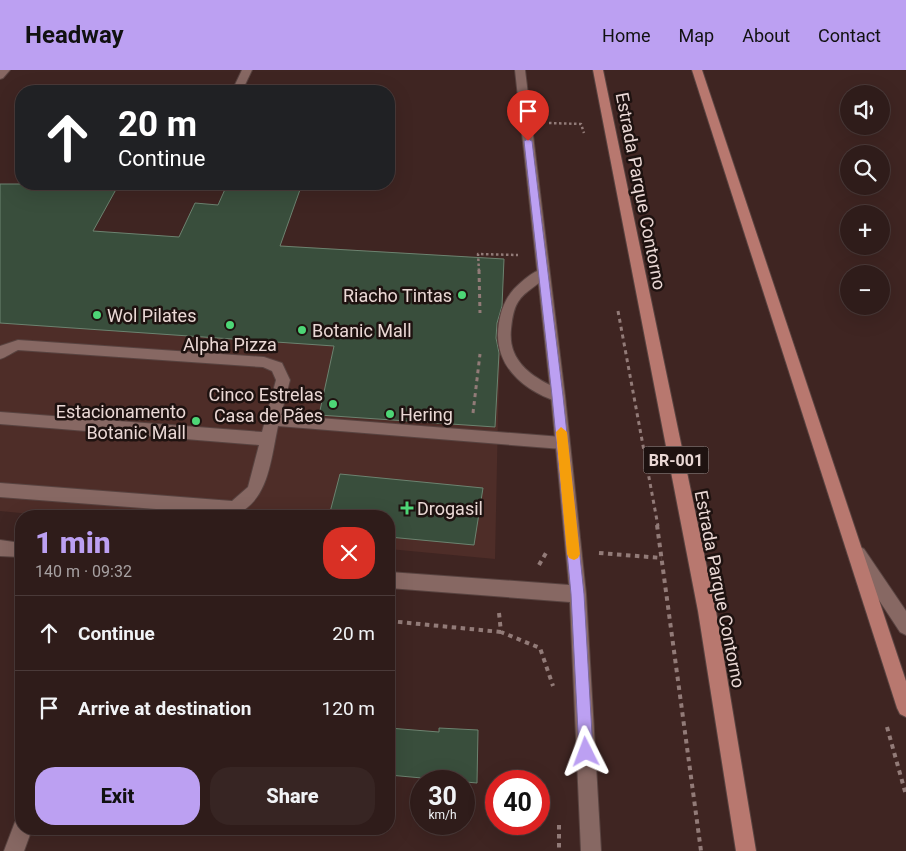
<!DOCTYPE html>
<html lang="en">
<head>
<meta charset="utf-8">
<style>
	body { margin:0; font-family:Roboto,sans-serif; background:#372523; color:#f1f3f6; height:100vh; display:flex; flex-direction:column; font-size:19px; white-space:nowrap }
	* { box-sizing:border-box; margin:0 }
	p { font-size:16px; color:#a7a1a2 }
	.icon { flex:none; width:28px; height:28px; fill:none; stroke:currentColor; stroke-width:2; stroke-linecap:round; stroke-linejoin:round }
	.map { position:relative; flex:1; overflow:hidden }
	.drawer { position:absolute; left:15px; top:440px; width:380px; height:325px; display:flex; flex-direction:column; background:#2f1c1a; border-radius:20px; box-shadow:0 5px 20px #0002,0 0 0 1px #4a3a39 }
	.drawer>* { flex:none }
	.top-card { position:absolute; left:15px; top:15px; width:380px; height:105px; border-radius:20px; box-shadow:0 5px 20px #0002,0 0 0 1px #4a3a39; background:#202124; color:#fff; overflow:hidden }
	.buttons { position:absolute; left:840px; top:15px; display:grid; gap:10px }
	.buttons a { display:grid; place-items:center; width:50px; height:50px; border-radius:50%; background:#2f1c1a; box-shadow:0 5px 20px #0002,0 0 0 1px #4a3a39; font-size:25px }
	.speed { position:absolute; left:410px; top:700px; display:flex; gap:10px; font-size:25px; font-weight:700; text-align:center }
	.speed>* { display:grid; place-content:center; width:65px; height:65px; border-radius:50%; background:#2f1c1a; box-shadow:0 5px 20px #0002,0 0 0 1px #4a3a39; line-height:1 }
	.speed small { font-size:12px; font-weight:400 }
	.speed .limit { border:8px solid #d22; background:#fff; color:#111 }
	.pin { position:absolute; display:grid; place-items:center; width:42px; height:42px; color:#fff; margin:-51px -21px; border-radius:50% 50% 50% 0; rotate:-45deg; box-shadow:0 0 5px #0007 }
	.pin .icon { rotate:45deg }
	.me { position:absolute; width:55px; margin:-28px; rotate:357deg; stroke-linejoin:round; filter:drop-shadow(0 0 4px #0008) }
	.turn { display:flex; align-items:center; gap:18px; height:105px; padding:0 20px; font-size:22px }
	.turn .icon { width:65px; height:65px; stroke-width:2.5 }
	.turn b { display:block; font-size:35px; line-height:42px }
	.round { display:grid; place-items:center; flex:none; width:52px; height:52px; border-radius:20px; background:#372523 }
	.headline { display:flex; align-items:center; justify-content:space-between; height:85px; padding:0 20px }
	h1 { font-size:30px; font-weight:800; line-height:38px; color:#bca0f2 }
	.cta { display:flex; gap:10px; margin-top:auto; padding:10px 20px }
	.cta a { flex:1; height:58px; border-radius:20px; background:#bca0f2; color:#111; font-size:20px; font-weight:800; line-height:58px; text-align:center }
	.cta a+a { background:#372523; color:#f1f3f6 }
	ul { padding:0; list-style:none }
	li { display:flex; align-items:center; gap:15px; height:75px; padding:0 20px; border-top:1px solid #4a3a39 }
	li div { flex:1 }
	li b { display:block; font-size:19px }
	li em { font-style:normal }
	header { display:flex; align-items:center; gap:30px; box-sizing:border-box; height:70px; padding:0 25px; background:#bca0f2; color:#111 }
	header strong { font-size:24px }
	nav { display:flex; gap:28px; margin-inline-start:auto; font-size:18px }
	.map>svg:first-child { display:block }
</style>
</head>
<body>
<header>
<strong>Headway</strong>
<nav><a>Home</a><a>Map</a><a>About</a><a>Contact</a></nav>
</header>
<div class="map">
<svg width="906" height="781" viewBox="0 0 906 781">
	<rect width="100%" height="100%" fill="#3f2522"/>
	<path fill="#4e2d28" d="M0,155l308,22 196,12 -6,156 -3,144 -106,-10v-33h-338l-51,-5z"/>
	<g fill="#394e3c" stroke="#6c8370">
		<path d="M0,114h119l-26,47 86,6 16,-34 23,2 8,-18 8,1 2,-4h66l-22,62 224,13 -2,47 -5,17 -1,15 3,15 -4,74 -176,-12 15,-69 -334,-23z"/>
		<path d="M340,404l143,14 -9,57 -85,-8v-21h-60z"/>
		<path d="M389,658l50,4v-4l39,2 -1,53 -88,-8z"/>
	</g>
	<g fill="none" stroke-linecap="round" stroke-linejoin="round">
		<g stroke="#584340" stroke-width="2">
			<g id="service">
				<path d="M542,199l4,1 2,3c-7,12 -23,17 -30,29 -5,8 -6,18 -7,27 -3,28 15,44 39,56 5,3 12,5 15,11l-2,4 -5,2c-36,-12 -66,-38 -59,-79 2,-13 6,-24 15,-34 8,-8 18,-17 28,-20z"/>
				<path d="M18,270l246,17 18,6 8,17 -9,35 281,22 5,2 2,4 -2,4 -5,2 -284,-23c-7,32 -9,76 -44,89l-234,-18v-14l232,18 16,-14 11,-42 -259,-21v-12l262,20 14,-52 -4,-9 -9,-4 -245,-17c-7,3 -11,7 -18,9v-13z"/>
				<path d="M858,476l6,3 42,62v24l-6,-3 -48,-73 -2,-5 2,-5z"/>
			</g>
		</g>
		<g stroke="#584340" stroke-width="2">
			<g id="minor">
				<path d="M0,0h10l-7,8 -3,1z"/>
				<path d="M242,0h10l-10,21h-10z"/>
				<path d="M21,749v10h11l-8,22h-20l11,-29z"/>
			</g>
		</g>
		<g stroke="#584340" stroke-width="2">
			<g id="tertiary">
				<path d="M515,0h10l40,326 21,198 15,257h-20l-11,-249 -181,-14v-16l180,13 -18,-189z"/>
				<path d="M0,470l21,3v14l-21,-1z"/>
			</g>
		</g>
		<g stroke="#584340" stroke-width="2">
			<g id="trunk">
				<path d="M593,0h10l113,541 40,240h-20l-38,-240z"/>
				<path d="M692,0h10l204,611v36l-6,-3 -3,-6z"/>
			</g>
		</g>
		<g stroke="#927b78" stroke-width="2.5" stroke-dasharray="2.5 2.5" stroke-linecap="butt">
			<path d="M549,53l32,1 3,9"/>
			<path d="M479,201l-1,-17 40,1"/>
		</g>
		<g stroke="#927b78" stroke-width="3" stroke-dasharray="4 4" stroke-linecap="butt">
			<path d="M479,200l1,43"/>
			<path d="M618,241l40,215"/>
			<path d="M473,343l7,-59"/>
		</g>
		<g stroke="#927b78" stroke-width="4" stroke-dasharray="4.5 4.5" stroke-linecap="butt">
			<path d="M657,455l44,326"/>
			<path d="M599,483l63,5"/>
			<path d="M539,495l7,-12"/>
			<path d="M499,543l2,19 39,16 13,38"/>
			<path d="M389,551l112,11"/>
			<path d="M887,657l19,68"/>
			<path d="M559,755v26"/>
		</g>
		<use href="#service" fill="#876863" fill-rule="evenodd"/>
		<use href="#minor" fill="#876863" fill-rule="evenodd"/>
		<use href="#tertiary" fill="#876863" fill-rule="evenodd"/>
		<use href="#trunk" fill="#b8786f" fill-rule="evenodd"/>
	</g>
	<path fill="#bca0f2" stroke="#7a689d" d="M528,69l4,2 31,255 21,198 9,158 -2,5 -5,3 -5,-3 -2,-5 -8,-158 -19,-198 -28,-255z"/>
	<path fill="#f59e0b" d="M561,357l6,5 13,122 -2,4 -4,2 -5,-2 -2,-4 -11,-122z"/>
	<g fill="#4dd676" stroke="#1e1210" stroke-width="2">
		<circle cx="462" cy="225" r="5"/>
		<circle cx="97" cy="245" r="5"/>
		<circle cx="230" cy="255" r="5"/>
		<circle cx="302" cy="260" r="5"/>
		<circle cx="333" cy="334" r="5"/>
		<circle cx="390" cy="344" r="5"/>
		<circle cx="196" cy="351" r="5"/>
		<path d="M404.5 430.5h5v5h5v5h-5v5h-5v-5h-5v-5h5z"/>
	</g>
	<g text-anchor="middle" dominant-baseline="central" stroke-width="5" stroke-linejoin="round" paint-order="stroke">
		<rect fill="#1e1210" stroke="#ad9d9a" stroke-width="1" x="643.5" y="376.5" width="65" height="27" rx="4"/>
		<g font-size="16" font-weight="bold" fill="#ead8d5">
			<text x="676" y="390">BR-001</text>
		</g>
		<g font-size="18" fill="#ead8d5" stroke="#1e1210">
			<text transform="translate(641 121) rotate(79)">Estrada Parque Contorno</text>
			<text transform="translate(720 519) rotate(79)">Estrada Parque Contorno</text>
		</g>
		<g font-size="18" fill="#ead8d5" stroke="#1e1210" text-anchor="start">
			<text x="452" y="225" text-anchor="end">Riacho Tintas</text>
			<text x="107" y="245">Wol Pilates</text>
			<text x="312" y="260">Botanic Mall</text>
			<text x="230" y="274" text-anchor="middle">Alpha Pizza</text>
			<text x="323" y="324" text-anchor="end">Cinco Estrelas<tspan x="323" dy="21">Casa de Pães</tspan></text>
			<text x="186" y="341" text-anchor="end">Estacionamento<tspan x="186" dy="21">Botanic Mall</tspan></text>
			<text x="400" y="344">Hering</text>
			<text x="417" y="438">Drogasil</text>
		</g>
	</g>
</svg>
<div class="buttons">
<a><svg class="icon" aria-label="sound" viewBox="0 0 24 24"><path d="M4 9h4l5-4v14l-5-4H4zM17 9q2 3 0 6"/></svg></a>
<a><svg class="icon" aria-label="search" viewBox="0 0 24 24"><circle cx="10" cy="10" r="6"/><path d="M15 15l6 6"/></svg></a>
<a>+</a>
<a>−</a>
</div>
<div class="speed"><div>30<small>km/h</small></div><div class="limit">40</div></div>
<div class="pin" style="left:528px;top:71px;background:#d93025"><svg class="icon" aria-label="arrive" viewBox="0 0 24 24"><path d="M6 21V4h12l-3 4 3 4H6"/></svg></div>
<svg class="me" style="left:586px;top:682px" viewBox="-20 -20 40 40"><path d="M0-17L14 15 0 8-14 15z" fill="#bca0f2" stroke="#fff" stroke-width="4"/></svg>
<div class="top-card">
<div class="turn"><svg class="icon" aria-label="ahead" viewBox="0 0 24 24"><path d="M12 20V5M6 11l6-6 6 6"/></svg><div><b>20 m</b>Continue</div></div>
</div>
<section class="drawer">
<div class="headline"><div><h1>1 min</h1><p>140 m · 09:32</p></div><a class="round" style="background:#d93025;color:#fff"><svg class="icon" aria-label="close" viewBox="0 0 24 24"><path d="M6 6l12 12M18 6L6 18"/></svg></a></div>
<ul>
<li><svg class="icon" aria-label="ahead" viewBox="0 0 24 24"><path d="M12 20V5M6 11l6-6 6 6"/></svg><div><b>Continue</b></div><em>20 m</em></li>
<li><svg class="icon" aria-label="arrive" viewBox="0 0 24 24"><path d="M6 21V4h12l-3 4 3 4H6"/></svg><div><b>Arrive at destination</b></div><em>120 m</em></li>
</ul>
<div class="cta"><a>Exit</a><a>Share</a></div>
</section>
</div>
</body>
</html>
